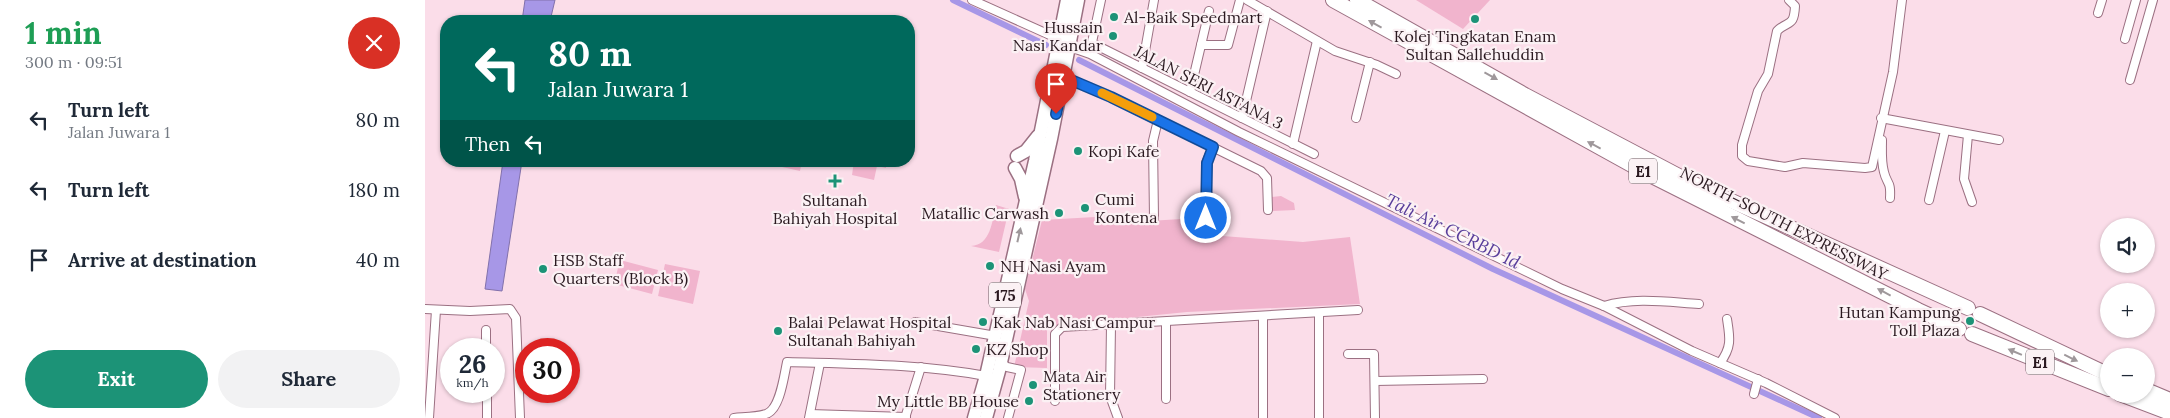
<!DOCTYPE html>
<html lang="en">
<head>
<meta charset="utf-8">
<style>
	body { margin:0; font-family:Lora,serif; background:#f2f2f3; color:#1f2937; height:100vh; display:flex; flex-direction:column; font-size:19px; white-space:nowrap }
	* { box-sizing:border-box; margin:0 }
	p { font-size:16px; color:#747a83 }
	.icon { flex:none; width:28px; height:28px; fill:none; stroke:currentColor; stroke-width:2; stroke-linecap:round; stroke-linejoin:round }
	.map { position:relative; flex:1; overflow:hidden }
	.panel { display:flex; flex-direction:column; background:#fff; width:425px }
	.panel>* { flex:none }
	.guide { position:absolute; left:15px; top:15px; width:475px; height:152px; border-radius:20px; box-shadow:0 1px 4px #0004; background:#00695c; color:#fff; overflow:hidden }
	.fabs { position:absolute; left:1675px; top:218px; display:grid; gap:10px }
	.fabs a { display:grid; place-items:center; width:55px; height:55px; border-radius:50%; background:#fff; box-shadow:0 1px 4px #0004; font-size:25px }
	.speed { position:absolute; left:15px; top:338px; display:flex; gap:10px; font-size:25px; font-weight:700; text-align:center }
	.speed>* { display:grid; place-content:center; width:65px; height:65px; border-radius:50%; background:#fff; box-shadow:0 1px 4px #0004; line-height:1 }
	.speed small { font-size:12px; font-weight:400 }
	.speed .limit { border:8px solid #d22; background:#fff; color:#111 }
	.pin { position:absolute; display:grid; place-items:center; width:42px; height:42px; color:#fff; margin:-51px -21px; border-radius:50% 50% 50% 0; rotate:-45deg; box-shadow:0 0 5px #0007 }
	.pin .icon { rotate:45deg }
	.me { position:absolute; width:55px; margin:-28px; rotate:0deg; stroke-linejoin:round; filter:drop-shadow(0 0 4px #0008) }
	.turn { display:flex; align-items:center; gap:18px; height:105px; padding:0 25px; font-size:22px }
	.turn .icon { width:65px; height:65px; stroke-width:2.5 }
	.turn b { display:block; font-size:35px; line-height:42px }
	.then { display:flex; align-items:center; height:48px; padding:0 25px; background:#0003; gap:10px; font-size:19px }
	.round { display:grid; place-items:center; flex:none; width:52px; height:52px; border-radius:26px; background:#f2f2f3 }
	.overview { display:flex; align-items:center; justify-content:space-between; height:85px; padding:0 25px }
	h1 { font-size:30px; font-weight:700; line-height:38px; color:#1e9e55 }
	.action { display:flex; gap:10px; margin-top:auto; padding:10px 25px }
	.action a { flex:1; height:58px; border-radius:30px; background:#1c9377; color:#fff; font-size:20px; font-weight:700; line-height:58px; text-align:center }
	.action a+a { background:#f2f2f3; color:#1f2937 }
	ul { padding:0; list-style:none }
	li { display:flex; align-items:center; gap:15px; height:70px; padding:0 25px }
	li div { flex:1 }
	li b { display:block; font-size:19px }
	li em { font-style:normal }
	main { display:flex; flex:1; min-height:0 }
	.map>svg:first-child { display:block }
</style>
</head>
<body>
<main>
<section class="panel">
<div class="overview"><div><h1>1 min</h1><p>300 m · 09:51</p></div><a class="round" style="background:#d93025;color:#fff"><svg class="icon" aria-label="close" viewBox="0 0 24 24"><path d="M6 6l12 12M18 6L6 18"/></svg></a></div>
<ul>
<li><svg class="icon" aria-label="left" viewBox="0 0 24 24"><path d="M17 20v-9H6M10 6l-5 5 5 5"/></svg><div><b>Turn left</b><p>Jalan Juwara 1</p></div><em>80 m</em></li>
<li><svg class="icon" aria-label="left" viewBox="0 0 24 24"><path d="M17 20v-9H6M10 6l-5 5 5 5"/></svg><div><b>Turn left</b></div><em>180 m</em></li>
<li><svg class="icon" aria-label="arrive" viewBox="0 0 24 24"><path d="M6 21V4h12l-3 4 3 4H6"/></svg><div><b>Arrive at destination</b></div><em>40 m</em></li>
</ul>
<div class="action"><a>Exit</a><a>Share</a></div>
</section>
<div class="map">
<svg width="1745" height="418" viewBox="0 0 1745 418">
	<rect width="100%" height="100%" fill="#fbdde9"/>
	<g fill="#f1b4cd">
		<path d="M991,0h74l-27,29z"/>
		<path d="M330,161h47l-2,10z"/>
		<path d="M429,161h25l7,4v3l-9,-2 -3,14 -22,-5z"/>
		<path d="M856,196l13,7 1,7 -22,1 -1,-14z"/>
		<path d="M571,205l13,4 -10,43 -28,-6c20,-1 21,-25 25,-41z"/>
		<path d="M670,217l54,4 48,-3 -1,16 107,8 47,-5 10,67 -173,8 -140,14v42l-33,-1 15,-66 -4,-12 17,-69z"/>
		<path d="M195,260l38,10 -6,24 -38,-10z"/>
		<path d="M240,264l35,7 -7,33 -35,-8z"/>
	</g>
	<g fill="#a797e7" stroke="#8271ab">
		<path d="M100,0h30l-5,21h-28z"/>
		<path d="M78,161h19l-20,130 -17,-2z"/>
	</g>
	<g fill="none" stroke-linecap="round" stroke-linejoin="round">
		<g stroke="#a797e7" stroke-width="6">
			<path d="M528,0l93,45"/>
			<path d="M654,60l414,209 326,149"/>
		</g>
		<g stroke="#9b7082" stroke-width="10">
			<g id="minor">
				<path d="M547,0l89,40"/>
				<path d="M822,0l88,51 42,14 19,9"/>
				<path d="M1364,0l6,6c-1,22 -7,14 -18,25l-9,43 -10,17 -16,54v11l6,5 37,6 18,-4 62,5 7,-1 21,-95 9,-72"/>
				<path d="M1673,13l4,-13"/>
				<path d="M1700,39l11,-39"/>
				<path d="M667,43l222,111"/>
				<path d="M776,45h27l12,-45"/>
				<path d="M645,47l20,7 149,78 323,157 42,17 88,45 74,32 69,35"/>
				<path d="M666,47l10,-47"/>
				<path d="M717,68l12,-68"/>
				<path d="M639,77l47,20 150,74 6,7 1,32"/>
				<path d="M1705,80l23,-80"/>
				<path d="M765,92l19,-81"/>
				<path d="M817,118l25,-107"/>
				<path d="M931,118l14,-56"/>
				<path d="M1456,118l118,22"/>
				<path d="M1543,135l-4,44 8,23"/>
				<path d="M1457,140c0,11 -1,21 2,32 3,13 7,8 6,26"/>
				<path d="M868,144l24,-103"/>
				<path d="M1504,200l16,-69"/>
				<path d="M781,218v-55l7,-16"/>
				<path d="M729,219l-1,-78 5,-21"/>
				<path d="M1179,306c31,-9 63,-4 95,-2"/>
				<path d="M0,309l45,2 40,-2 6,9 4,100"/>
				<path d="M894,313v105"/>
				<path d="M490,322l81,14"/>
				<path d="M686,325l-1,71 8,22"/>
				<path d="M61,330v19"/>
				<path d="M923,354h26l1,64"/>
				<path d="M575,362l7,5 14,3 -13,48"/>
				<path d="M1295,363c12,-16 10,-25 7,-44"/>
				<path d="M950,381l108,-2"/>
				<path d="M62,391v27"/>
				<path d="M1329,394l4,-15"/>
				<path d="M741,399v-77"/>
				<path d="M630,401v-67l7,-7 296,-17"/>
				<path d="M385,414l96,3"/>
				<path d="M4,418l7,-108"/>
				<path d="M309,418c10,-1 22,-1 32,-4 14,-4 18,-38 21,-52 67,2 133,2 199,14"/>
				<path d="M384,418l11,-55"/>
				<path d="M480,418l16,-51"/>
				<path d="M838,418v-102"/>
			</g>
		</g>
		<g stroke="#9b7082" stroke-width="15">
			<g id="trunk">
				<path d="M592,156l9,-5 12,-15"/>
				<path d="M590,168l6,11 4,18"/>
				<path d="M549,418l12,-42 49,-215 32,-161"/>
				<path d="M561,418l13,-47 52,-232 27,-139"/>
			</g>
		</g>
		<g stroke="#9b7082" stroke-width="16">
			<g id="motorway">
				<path d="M908,0l315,174 270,136 41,19"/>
				<path d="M932,0l168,95 169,89 274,124"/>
				<path d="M1555,314l129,61"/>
				<path d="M1547,334l137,55"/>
				<path d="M1721,390l24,10"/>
				<path d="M1695,394l50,19"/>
			</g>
		</g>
		<use href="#minor" stroke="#fff" stroke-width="8"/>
		<use href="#trunk" stroke="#fff" stroke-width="12"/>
		<use href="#motorway" stroke="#fff" stroke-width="14"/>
	</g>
	<defs><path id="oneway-solid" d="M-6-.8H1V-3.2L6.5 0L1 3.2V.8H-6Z" transform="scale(1.25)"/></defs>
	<g fill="#9f989b">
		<use href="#oneway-solid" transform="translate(950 24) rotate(-151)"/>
		<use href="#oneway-solid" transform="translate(1066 76) rotate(29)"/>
		<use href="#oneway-solid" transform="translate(1169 145) rotate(-152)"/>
		<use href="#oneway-solid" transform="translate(1313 220) rotate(-153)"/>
		<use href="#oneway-solid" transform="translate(594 235) rotate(-77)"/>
		<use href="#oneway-solid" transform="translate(1459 292) rotate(-152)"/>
		<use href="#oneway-solid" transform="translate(1590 352) rotate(-157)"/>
		<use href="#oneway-solid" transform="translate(1646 358) rotate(26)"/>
	</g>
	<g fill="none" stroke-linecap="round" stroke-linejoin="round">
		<g stroke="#114b97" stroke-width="12">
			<path id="route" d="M631,114l8,-37 47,20 102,50 -6,16 -1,55"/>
		</g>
		<use href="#route" stroke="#1a73e8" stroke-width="9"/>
		<path stroke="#f59e0b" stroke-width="9" d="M677,93l50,24"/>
	</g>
	<g fill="#1c9377" stroke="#fbf1f4" stroke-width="2">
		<circle cx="689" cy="17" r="5"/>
		<circle cx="1050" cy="19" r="5"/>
		<circle cx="688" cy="36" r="5"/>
		<circle cx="653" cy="151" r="5"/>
		<path d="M407.5 173.5h5v5h5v5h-5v5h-5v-5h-5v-5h5z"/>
		<circle cx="660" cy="208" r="5"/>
		<circle cx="634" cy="213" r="5"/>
		<circle cx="565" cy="266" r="5"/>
		<circle cx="118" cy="269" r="5"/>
		<circle cx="1545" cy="321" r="5"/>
		<circle cx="558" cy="322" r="5"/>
		<circle cx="353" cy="331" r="5"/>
		<circle cx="551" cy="349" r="5"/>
		<circle cx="608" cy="385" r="5"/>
		<circle cx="604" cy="401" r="5"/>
	</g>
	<g text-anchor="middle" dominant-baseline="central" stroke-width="4.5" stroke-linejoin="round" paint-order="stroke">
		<g fill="#fbf1f4" stroke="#695a60" stroke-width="1">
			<rect x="1204" y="158.5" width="28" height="25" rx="4"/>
			<rect x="564" y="282.5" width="32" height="25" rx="4"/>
			<rect x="1601" y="349.5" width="28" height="25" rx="4"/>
		</g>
		<g font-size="15" font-weight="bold" fill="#2a1920">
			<text x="1218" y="171">E1</text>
			<text x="580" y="295">175</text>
			<text x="1615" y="362">E1</text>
		</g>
		<g font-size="16" fill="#2a1920" stroke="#fbf1f4" text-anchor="start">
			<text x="699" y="17">Al-Baik Speedmart</text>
			<text x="678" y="27" text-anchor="end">Hussain<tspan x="678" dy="18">Nasi Kandar</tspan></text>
			<text x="1050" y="36" text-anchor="middle">Kolej Tingkatan Enam<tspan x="1050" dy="18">Sultan Sallehuddin</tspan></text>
			<text x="663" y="151">Kopi Kafe</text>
			<text x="670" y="199">Cumi<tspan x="670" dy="18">Kontena</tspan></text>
			<text x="410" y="200" text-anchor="middle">Sultanah<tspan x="410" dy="18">Bahiyah Hospital</tspan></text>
			<text x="624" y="213" text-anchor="end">Matallic Carwash</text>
			<text x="128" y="260">HSB Staff<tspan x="128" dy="18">Quarters (Block B)</tspan></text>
			<text x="575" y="266">NH Nasi Ayam</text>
			<text x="1535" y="312" text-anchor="end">Hutan Kampung<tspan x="1535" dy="18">Toll Plaza</tspan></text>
			<text x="363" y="322">Balai Pelawat Hospital<tspan x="363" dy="18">Sultanah Bahiyah</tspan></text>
			<text x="568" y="322">Kak Nab Nasi Campur</text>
			<text x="561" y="349">KZ Shop</text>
			<text x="618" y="376">Mata Air<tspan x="618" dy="18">Stationery</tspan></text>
			<text x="594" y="401" text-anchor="end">My Little BB House</text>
		</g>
		<g font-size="16" fill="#2a1920" stroke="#fbf1f4">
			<text transform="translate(784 87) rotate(27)">JALAN SERI ASTANA 3</text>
			<text transform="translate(1359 223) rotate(27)">NORTH–SOUTH EXPRESSWAY</text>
		</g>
		<g font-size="18" font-style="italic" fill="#583e9b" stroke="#fbf1f4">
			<text transform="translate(1028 231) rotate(26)">Tali Air CCRBD 1d</text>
		</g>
	</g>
</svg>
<div class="fabs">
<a><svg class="icon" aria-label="sound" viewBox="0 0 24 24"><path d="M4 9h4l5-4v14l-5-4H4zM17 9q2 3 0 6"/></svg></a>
<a>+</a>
<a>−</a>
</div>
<div class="speed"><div>26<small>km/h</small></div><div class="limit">30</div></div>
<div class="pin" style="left:631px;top:114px;background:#d93025"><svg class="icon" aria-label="arrive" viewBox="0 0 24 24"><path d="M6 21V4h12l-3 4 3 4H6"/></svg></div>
<svg class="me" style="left:781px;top:218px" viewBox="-20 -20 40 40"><circle r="17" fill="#1a73e8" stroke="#fff" stroke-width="3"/><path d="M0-11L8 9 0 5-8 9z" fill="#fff"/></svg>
<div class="guide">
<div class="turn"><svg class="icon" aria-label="left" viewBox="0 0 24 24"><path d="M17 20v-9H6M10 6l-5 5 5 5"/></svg><div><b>80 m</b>Jalan Juwara 1</div></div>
<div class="then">Then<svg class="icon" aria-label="left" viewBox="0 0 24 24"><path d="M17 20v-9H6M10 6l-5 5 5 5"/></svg></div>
</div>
</div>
</main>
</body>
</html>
